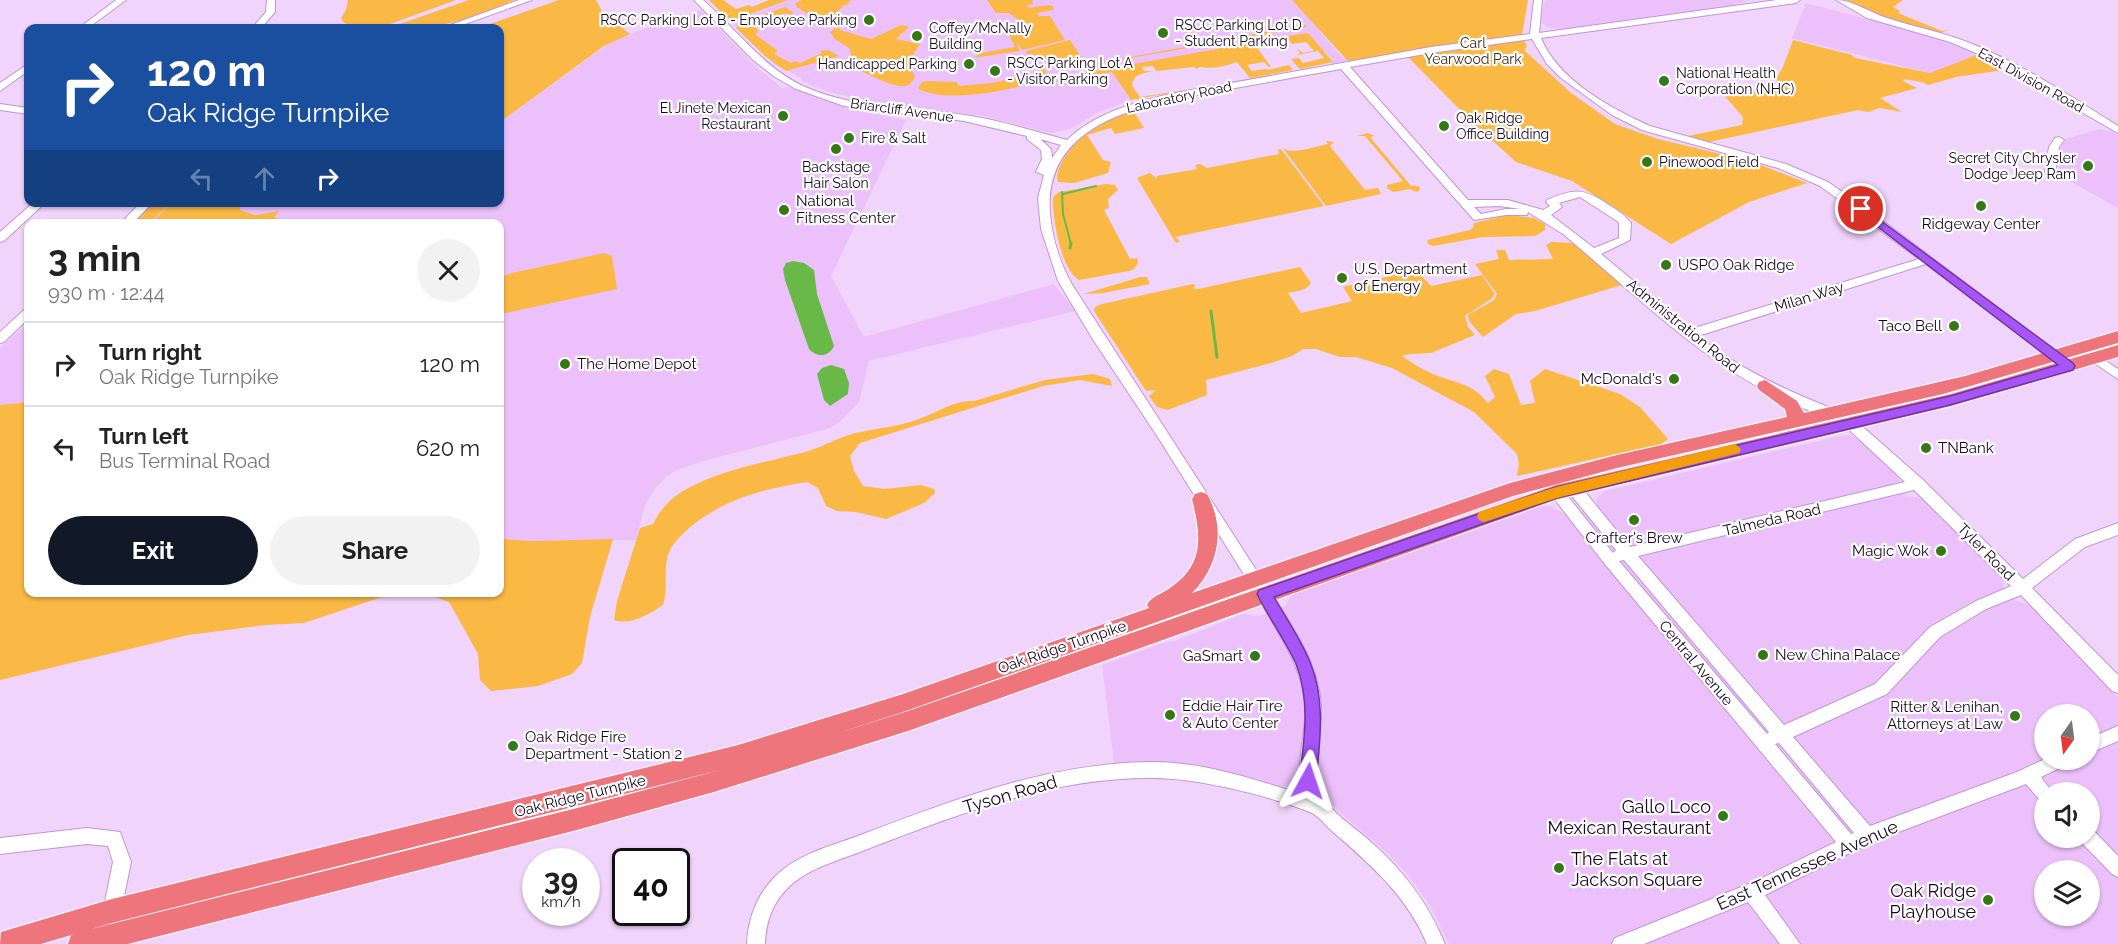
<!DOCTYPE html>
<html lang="en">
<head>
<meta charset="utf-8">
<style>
	body { margin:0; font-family:Raleway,sans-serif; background:#f2f2f2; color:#222; height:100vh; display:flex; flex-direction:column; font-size:22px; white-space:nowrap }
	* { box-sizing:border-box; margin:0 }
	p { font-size:20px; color:#767676 }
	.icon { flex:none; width:33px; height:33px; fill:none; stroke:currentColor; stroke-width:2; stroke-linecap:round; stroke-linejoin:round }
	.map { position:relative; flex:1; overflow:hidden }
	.panel { position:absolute; left:24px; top:219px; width:480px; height:378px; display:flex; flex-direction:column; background:#fff; border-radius:12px; box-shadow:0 2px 4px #0004 }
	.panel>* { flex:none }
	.guide { position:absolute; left:24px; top:24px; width:480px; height:183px; border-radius:12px; box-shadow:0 2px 4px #0004; background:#1a4fa0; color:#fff; overflow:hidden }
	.needle { width:39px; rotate:194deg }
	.tools { position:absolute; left:2034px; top:704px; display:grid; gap:12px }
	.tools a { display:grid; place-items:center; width:66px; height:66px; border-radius:50%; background:#fff; box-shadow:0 2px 4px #0004; font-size:30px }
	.speed { position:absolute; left:522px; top:848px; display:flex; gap:12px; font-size:30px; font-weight:700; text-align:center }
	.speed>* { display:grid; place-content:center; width:78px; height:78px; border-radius:50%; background:#fff; box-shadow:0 2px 4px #0004; line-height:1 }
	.speed small { font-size:15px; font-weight:400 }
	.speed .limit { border:3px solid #111; border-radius:9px; background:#fff; color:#111 }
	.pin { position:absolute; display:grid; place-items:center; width:51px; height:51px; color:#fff; margin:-26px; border:3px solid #fff; border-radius:50%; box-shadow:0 2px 6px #0007 }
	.me { position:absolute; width:66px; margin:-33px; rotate:5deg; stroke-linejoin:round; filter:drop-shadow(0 0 4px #0008) }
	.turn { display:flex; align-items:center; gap:21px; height:126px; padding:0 24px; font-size:27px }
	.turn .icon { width:78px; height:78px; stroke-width:2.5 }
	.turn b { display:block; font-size:42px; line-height:51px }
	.lanes { display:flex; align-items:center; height:57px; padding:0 24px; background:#0003; justify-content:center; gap:30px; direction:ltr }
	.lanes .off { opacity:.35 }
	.round { display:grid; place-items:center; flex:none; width:63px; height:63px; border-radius:32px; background:#f2f2f2 }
	.summary { display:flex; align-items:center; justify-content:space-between; height:102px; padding:0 24px }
	h1 { font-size:36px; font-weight:700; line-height:45px }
	.cta { display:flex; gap:12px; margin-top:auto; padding:12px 24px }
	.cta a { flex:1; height:69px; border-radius:36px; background:#111827; color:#fff; font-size:24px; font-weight:700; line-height:69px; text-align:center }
	.cta a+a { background:#f2f2f2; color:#222 }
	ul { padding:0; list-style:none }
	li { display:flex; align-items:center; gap:18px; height:84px; padding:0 24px; border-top:2px solid #e0e0e0 }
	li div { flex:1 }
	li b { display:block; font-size:22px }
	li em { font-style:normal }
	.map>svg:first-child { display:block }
</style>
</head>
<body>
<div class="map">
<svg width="2118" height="944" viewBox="0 0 2118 944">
	<rect width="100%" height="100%" fill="#f1d4fb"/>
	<g fill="#ecc1fb" fill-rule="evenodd">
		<path d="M769,0h590l-40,31 24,27 11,2 -24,5 3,-5 -27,-27 -235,43 -13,5 54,-9 19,28 -32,12 -29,17 -19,4 -72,-18 -98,-11 -52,-12 -26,-10 -2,-4 -27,-14 -48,-47z"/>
		<path d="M1545,0h204l-18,6 -169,23 -15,-2 -5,-4 -2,-4z"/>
		<path d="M1806,3l96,25 47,14 27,13 -46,18 -138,-35z"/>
		<path d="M701,10l50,52 31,26 7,-1 58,21 59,12 -75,156 33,61 190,-53 21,27 -206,50 -10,41 -20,21 -12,6 -127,33 -25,9 -9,6 -10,10 -11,18 -9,35 -102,1 -34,-2v-315h-364l22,-21 342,-1v-80l117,-84z"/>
		<path d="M2099,129l12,2 7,4v73l-57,-32 -5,-20 10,-17z"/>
		<path d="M28,323v79l-28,3v-57z"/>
		<path d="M1840,436l9,-1 9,4 41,37 1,5 -2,4 9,11 16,2 18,21 16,11 46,48v9l14,14 13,4 88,93v246h-669l-20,-40 -22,-30 -21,-22 -56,-48 -6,-8 -6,-21 -22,-4 -5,13 -10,3 -80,-21 -41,-4 -46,1 -12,-98 61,-22 12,-2 68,-27 16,2 27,-11 6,-12 242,-86 15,-1 18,9 30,-8 -1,-8 9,-8zM2044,714h46v45h-46zM2044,792h46v45h-46zM2044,870h46v45h-46z"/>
	</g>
	<g fill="#fab844">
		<path d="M348,0h108l-77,28h-29l1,-2 -8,-4 -2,-4 5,-8z"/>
		<path d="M469,0h46l-44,18 -43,10h-40z"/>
		<path d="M559,0h37l7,13 27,21 -26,12 -104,76v-94h-22z"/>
		<path d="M709,0h14l13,9 13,-4 3,2 17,-7h19l-55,20 -6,-2z"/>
		<path d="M802,0h49l-4,4 4,1h-6l-17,14 4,2c-13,2 -25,-8 -35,-14l-2,-4z"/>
		<path d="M987,0h45l1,4 -6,1 2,3 18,-3 6,1 1,4 -17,3 2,3h11l15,24 -43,10 -6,-9 4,10 -47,7 8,-5 34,-6 -9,-19 9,-4 2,-5 -8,-6h-13z"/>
		<path d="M1292,0h236l-6,35 5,12 -3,3 47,43 44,31 43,15 92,22 57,22 -58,19 -78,42 -99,-63 -56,-19 -43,-39 -67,-68 -50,8 -9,-3z"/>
		<path d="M1846,0h57l-10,7 7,4 -2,2 44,18 6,-1 -7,3 -64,-18z"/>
		<path d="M785,7l9,6 -5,2 -4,-2 -30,14 3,4 -2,4 22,16 -4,3 17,9 5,-2 4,2 22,-10 -2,-2 8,-1 11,6 -53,15 -21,-15 -29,-28 4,-5z"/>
		<path d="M901,25l8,2 -13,12 24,5 -13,20 8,12c-2,5 -4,9 -10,10 -13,2 -43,-15 -55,-21v-8h6l-5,-1 -1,-7 -15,-10 -5,-7 6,-4 5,-1 -2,3 32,9z"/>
		<path d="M1305,25l2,2 -211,37 1,-1z"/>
		<path d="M1306,33l4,2 23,27 -33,7 -9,-10 8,-1 4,5 21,-5 -6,-7 -21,4 3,-2 -4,-5 7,5 11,-2 -8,-9 -14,2 -3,-4 -33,6 15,21h-2l-5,-5 -17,3 5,6 14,-2 2,1 21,-5 4,5 -43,8 -13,-16c-13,5 -26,7 -37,5l-4,2 -2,-2 -38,4 -3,-5 -11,1 2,4h10c-11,2 -21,3 -22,15l8,11 51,-8 -60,11 -19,-28 -59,10 25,-8z"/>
		<path d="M1070,40l17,26 -25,5 -22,-16 -13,-1 -1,-3z"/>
		<path d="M1793,40l59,15 3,3 75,15 46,-18 27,15 -47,7 -28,8 -6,-3 -19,-3v2l14,7 -37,10 22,14 -22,-4 -12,4 -10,-2 -149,32 -21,-6 54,-11 1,-8 -21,-24 60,-5 -6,-9 7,-12z"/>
		<path d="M1040,68l4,1 4,7c-25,14 -107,29 -130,12l4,-6 4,-1 31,1 1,4 34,-3 46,-10 -1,-4z"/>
		<path d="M1133,110l11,18 -29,6 -4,-6 -24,7 16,25 8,2 -3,11 -34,10 -16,-1c-2,-6 0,-12 3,-18 15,-30 43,-42 72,-54z"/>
		<path d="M1368,133l7,3 -5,1 41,49h8l1,4 -4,2 -6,-3 -17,3 -6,-4v-3l16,-4 -38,-45h-8z"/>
		<path d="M1326,141l8,1 -4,4 35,44 13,-2 3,6 -55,12 -43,-58c10,7 30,-1 45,-4z"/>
		<path d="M1281,149l43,57 -149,31 5,4 -4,2 -39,-65 13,-5 7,6v-3l40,-7 -2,-4 5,-1 7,4 72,-14 -1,-4z"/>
		<path d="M1106,184l9,1 3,5 -10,9 1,9 -5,2 26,49 7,-1 1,5 -4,6 -5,2 -50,9c-18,-10 -27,-63 -26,-83l6,-5z"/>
		<path d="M173,202l66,1 1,7 15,5 25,-4 -6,6 5,3 -13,4 -115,-1z"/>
		<path d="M153,203h18l-22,20 -19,1z"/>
		<path d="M1508,215l26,3 11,6v6l-10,6 -52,1 -50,9 -5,-2 -1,-4 43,-10 3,-2 1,-5z"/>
		<path d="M1551,242l24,1 50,41 -90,27 -19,3 -33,23 -14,-16 -1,-6 26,-15 3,-6 -22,-30 24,-5 -3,-9h9l4,10 44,-1 -7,-14z"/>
		<path d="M604,253l8,3 5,33 -116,25 -1,-37 12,-4z"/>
		<path d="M1300,267l11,16c-5,8 -15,8 -23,10l13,20 51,-12 -9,-14 73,-17 15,16 51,-11 13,19 -4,5 -26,17 3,11 7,8 -44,18 -21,1 -8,2c9,6 19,13 29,17 24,11 39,8 57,30l7,-6 -10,-21 9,-7 15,5 12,31 14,-2 -5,-22 15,-12 75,25 20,13 28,32 -7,5 -144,32 2,-12 -2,-10 -43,-42 -82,-44 -36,-11h-16l-24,-8h-13l-11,7 -21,7 -65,17 1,15 -39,15 -11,-3 -8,-11 7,-6 -10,1 -52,-80 1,-4 7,-3 91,-20 2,1 -1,4h4z"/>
		<path d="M1140,277h7l3,7 -47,9 -19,1z"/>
		<path d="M1093,374l17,5 2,7 -32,-6 -37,6 -183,57 -10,13 4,15 9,15 22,3 36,-4 13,4 1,4 -11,10 -38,16 -30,-7 -19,-1 -11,-5 -8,-18 -11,-6c-47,8 -82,16 -119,47 -9,8 -19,18 -21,30 -3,15 1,30 -4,46 -14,9 -32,21 -49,15l3,-19 23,-73 13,-4c7,-14 17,-25 30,-33 38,-22 81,-28 122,-39 19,-5 36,-17 56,-20 19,-4 39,-6 58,-13 19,-7 35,-19 55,-18l71,-21z"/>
		<path d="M28,402v190l386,1 -35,5 -75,25 -39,2 -77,10 -188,45v-275z"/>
		<path d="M500,539l34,2 79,-2 -23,78 -8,46 -10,11 -34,12 -47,5 -11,-11 -2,-26 -29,-52 -26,-9 77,-1z"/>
	</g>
	<g fill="#69b948">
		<path d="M793,261l11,2 10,7 3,24 17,52c-5,11 -17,12 -25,3l-24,-69 -2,-11 3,-6z"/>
		<path d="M831,365l13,4 5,14 -1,11 -18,12 -6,-6 -7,-26 5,-6z"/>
	</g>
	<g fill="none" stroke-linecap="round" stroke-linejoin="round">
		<g stroke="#69b948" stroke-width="2">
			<path d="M1062,192l1,22 8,30"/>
			<path d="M1063,194l33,-8"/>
		</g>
		<g stroke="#69b948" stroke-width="3">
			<path d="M1070,248l1,-5"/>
			<path d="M1211,311l6,46"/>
		</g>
		<g stroke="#c494d3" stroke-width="2">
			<g id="minor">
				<path d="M116,0h10l-38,28h-9z"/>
				<path d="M267,0h8v12l-14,16h-9l14,-16z"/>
				<path d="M519,0h13l-78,28h-12z"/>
				<path d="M694,0h9c33,29 60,67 100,86 50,23 108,21 162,29 34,5 68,16 102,25 28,-27 66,-37 103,-46l261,-47 99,-13 4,-34h8l-3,33 238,-33h23l-4,3 -255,35c17,42 69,70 109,88l136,38 42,18 47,33 200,151 -6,4 -4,-1 -139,-105 -228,72c43,34 89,55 140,75l1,3 -6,5c-109,-33 -185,-114 -270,-185l-35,-22 -1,3h-21l-32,5 -133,-151c-39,7 -78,14 -117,21 -70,13 -181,27 -174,123 2,25 10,51 23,73l187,290 2,4 -2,4 -5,2 -5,-2 -89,-142 -69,-104 -34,-57 -17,-52 -3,-31 6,-23 -8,-3 6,-13 -1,-9 -14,-11v-3l-63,-15 -120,-15 -48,-17 -21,-12 -22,-17zM1532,39l15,25 14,14 51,37 30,15 136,38 42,18 99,73 -228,70 -90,-75 29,-14 1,-17c-6,-8 -14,-13 -22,-18 -25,-17 -34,-17 -62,-5l-1,2 4,4 -7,4 -35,-10h-40l-118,-133 81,-14zM1040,139l21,6 -9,13 -1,-9zM1580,197l37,24 2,2v15l-25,10 -43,-33 11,-8 -3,-4zM1499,206l22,3h-15l-25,5 -7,-7z"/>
				<path d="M1836,0c17,0 34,13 51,18 27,9 56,14 83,25 52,21 100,53 148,83v7l-133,-76 -35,-15 -83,-24z"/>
				<path d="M28,64v7l-28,20v-8z"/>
				<path d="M0,104l28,4v6l-28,-4z"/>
				<path d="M2059,137l5,3 -5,7 -4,25 -1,2h-8l-1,-2 4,-25 6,-9z"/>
				<path d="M34,202h12l-42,39 -4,1v-10z"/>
				<path d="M141,202h12l-21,22h-12z"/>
				<path d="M28,309v10l-24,23 -4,1v-11l24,-22z"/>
				<path d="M2086,348l32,21v10l-36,-24 -2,-3 2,-3z"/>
				<path d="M1850,418l5,2 67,59 101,100 52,-40 43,-16v12l-33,12 -53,41 86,87v18l-6,-2 -91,-96 -35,14 -46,28 -53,57 -94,43 77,89 147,-54 28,-13h25l-2,5 -27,13 11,15h-8v8l-6,-2 -12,-14 -154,58 -107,53 35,49h-20l-32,-42 -104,42h-32l3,-6 141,-57 80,-39 -232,-279 -62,-80 2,-4h10l59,74 3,-3 -58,-71 -2,-4 2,-4h10l62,76 275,-65 -60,-56 -2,-3 2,-3zM1914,490l97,96 -35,15 -46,26 -55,57 -91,41 -146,-169zM1624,560l145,172 -2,2 -148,-173zM1779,743l75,90 -3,1 -76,-90z"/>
				<path d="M1264,588l5,2c22,34 49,73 52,115 2,28 -14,64 1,90 11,20 33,32 49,47 33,29 57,61 74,102h-18c-20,-48 -57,-80 -95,-113 -6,-5 -13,-15 -20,-18 -41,-17 -114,-35 -159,-35 -99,-1 -192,35 -283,70 -26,11 -57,18 -78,36 -19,17 -26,36 -27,60h-18c1,-28 12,-54 33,-72 23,-20 55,-27 83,-38 93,-35 189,-72 290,-72 52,0 103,18 151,33 -11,-30 4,-61 1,-92 -4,-42 -30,-73 -48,-109l2,-4z"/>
				<path d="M2118,726v15l-28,12v-15z"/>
				<path d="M87,828l33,4 11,30 -10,49 -3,6 -6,3 -6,-3 -3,-6 10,-49 -5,-16 -21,-2 -87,10v-16z"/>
				<path d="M2090,829l4,2 24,25v21l-6,-3 -30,-31 -3,-6h11z"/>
			</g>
		</g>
		<g stroke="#fff" stroke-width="2">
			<path id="highway" d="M2118,331v12l-175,51 -326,74 -104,28 -610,216 -65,21 70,-22 648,-226 395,-91 167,-49v12l-167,49 -393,93 -650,232 -194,61 -137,38 -449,114h-60l3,-9 4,-1 -34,10h-41l1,-12 111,-33 626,-154 165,-51 246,-86 -2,-3c4,-9 15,-11 23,-17 35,-24 31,-52 22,-89l3,-5 6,-2 6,2c19,34 12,72 -15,99l318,-110 107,-28 170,-38 -2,-8 -26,-19 -2,-4 2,-4 6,-2 32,21 7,12 161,-37zM724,769l-147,39 -486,121 21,-6z"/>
		</g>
		<use href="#minor" fill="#fff" fill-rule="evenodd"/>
		<use href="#highway" fill="#ef757d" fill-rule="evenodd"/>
	</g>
	<path fill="#a855f7" stroke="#6d37a1" stroke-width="1.5" d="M1861,206l212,157 2,3 -2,4 -123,35 -393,93 -283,99c12,21 27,43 36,65 16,38 10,79 6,119l-2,5 -6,2 -6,-2 -3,-5c5,-38 12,-80 -3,-117 -11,-24 -27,-46 -39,-70l2,-4 297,-103 394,-91 108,-31 -201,-154 -2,-2z"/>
	<path fill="#f59e0b" d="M1735,444l6,5 -2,4 -182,45 -73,24 -5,-2 -2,-4 2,-4 77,-25z"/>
	<g fill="#367816" stroke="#fff" stroke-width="2">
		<circle cx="869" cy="20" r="6"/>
		<circle cx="1163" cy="33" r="6"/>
		<circle cx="917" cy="36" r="6"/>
		<circle cx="969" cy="64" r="6"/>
		<circle cx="995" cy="71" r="6"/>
		<circle cx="1664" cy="81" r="6"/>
		<circle cx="783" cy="116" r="6"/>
		<circle cx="1444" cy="126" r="6"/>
		<circle cx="849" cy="138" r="6"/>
		<circle cx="836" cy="149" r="6"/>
		<circle cx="1647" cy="162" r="6"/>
		<circle cx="2088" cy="166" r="6"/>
		<circle cx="1981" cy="206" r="6"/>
		<circle cx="784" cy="210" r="6"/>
		<circle cx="1666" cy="265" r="6"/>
		<circle cx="1342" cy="278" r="6"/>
		<circle cx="1954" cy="326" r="6"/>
		<circle cx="565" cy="364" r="6"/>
		<circle cx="1674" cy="379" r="6"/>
		<circle cx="1926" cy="448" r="6"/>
		<circle cx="1634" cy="520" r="6"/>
		<circle cx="1941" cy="551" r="6"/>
		<circle cx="1763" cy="655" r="6"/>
		<circle cx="1255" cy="656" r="6"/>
		<circle cx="1170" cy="715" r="6"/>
		<circle cx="2015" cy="716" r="6"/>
		<circle cx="513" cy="746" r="6"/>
		<circle cx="1723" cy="816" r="6"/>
		<circle cx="1559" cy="868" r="6"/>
		<circle cx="1988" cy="900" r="6"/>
	</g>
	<g text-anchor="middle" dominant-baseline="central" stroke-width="4.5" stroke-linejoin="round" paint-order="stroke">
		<g font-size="14" fill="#19071e" stroke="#fff" text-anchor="start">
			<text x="857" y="20" text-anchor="end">RSCC Parking Lot B - Employee Parking</text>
			<text x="1175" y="25">RSCC Parking Lot D<tspan x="1175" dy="16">- Student Parking</tspan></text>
			<text x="929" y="28">Coffey/McNally<tspan x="929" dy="16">Building</tspan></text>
			<text x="1007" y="63">RSCC Parking Lot A<tspan x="1007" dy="16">- Visitor Parking</tspan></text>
			<text x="957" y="64" text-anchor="end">Handicapped Parking</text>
			<text x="1676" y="73">National Health<tspan x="1676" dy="16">Corporation (NHC)</tspan></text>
			<text x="771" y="108" text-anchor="end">El Jinete Mexican<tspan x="771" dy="16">Restaurant</tspan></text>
			<text x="1456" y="118">Oak Ridge<tspan x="1456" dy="16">Office Building</tspan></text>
			<text x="861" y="138">Fire &amp; Salt</text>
			<text x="2076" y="158" text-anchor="end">Secret City Chrysler<tspan x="2076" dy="16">Dodge Jeep Ram</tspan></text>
			<text x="1659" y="162">Pinewood Field</text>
			<text x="836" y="167" text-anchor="middle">Backstage<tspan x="836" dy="16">Hair Salon</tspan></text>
		</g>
		<g font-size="14" fill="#3c2e18" stroke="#fff">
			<text x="1473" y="43">Carl<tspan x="1473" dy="16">Yearwood Park</tspan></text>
		</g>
		<g font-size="14" fill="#19071e" stroke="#fff">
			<text transform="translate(2031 80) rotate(29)">East Division Road</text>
			<text transform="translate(1179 97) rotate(-12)">Laboratory Road</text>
			<text transform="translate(902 110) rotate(8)">Briarcliff Avenue</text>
		</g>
		<g font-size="15" fill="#19071e" stroke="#fff" text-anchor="start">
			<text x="796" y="201">National<tspan x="796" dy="17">Fitness Center</tspan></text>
			<text x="1981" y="224" text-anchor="middle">Ridgeway Center</text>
			<text x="1678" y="265">USPO Oak Ridge</text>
			<text x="1354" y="269">U.S. Department<tspan x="1354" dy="17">of Energy</tspan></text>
			<text x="1942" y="326" text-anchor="end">Taco Bell</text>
			<text x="577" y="364">The Home Depot</text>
			<text x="1662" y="379" text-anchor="end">McDonald's</text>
			<text x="1938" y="448">TNBank</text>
			<text x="1634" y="538" text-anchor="middle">Crafter's Brew</text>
			<text x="1929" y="551" text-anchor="end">Magic Wok</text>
			<text x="1775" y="655">New China Palace</text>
			<text x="1243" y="656" text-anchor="end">GaSmart</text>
			<text x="1182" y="706">Eddie Hair Tire<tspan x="1182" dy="17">&amp; Auto Center</tspan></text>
			<text x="2003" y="707" text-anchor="end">Ritter &amp; Lenihan,<tspan x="2003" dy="17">Attorneys at Law</tspan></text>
			<text x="525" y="737">Oak Ridge Fire<tspan x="525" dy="17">Department - Station 2</tspan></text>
		</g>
		<g font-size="15" fill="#19071e" stroke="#fff">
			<text transform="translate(1809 297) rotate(-17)">Milan Way</text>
			<text transform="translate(1683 326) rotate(39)">Administration Road</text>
			<text transform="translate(1772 520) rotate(-13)">Talmeda Road</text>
			<text transform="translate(1986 552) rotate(45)">Tyler Road</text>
			<text transform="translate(1062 647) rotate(-19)">Oak Ridge Turnpike</text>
			<text transform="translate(1696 663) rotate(50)">Central Avenue</text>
			<text transform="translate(580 796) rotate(-14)">Oak Ridge Turnpike</text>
		</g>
		<g font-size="18" fill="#19071e" stroke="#fff">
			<text transform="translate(1010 794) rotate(-16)">Tyson Road</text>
			<text transform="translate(1807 865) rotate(-24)">East Tennessee Avenue</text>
		</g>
		<g font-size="18" fill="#19071e" stroke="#fff" text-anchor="end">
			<text x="1711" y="806">Gallo Loco<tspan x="1711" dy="21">Mexican Restaurant</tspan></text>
			<text x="1571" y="858" text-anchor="start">The Flats at<tspan x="1571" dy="21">Jackson Square</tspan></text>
			<text x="1976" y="890">Oak Ridge<tspan x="1976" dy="21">Playhouse</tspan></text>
		</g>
	</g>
</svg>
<div class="tools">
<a><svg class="needle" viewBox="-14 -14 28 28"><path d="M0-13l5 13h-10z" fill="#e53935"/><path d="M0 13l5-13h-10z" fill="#767676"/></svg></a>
<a><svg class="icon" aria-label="sound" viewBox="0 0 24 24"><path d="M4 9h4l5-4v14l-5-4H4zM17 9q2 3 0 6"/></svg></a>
<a><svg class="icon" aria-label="layers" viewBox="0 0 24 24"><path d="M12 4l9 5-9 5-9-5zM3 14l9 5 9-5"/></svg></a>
</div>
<div class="speed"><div>39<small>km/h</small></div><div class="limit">40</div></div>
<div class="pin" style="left:1861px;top:209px;background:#d93025"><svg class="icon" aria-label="arrive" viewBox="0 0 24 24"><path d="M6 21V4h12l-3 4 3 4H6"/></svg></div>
<svg class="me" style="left:1308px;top:781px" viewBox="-20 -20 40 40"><path d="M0-17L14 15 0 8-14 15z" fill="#a855f7" stroke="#fff" stroke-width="4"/></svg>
<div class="guide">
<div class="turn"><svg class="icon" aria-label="right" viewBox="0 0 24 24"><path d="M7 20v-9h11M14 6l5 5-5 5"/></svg><div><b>120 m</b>Oak Ridge Turnpike</div></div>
<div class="lanes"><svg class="icon off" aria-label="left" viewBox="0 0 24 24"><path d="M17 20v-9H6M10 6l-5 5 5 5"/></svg><svg class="icon off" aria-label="ahead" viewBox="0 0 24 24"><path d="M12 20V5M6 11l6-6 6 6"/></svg><svg class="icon" aria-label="right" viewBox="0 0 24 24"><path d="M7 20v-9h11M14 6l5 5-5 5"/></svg></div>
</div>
<section class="panel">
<div class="summary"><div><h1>3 min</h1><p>930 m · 12:44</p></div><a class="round"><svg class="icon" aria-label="close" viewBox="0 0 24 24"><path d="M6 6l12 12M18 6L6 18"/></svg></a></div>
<ul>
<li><svg class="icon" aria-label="right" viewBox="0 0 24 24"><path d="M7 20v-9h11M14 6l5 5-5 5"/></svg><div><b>Turn right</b><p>Oak Ridge Turnpike</p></div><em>120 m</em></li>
<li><svg class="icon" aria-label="left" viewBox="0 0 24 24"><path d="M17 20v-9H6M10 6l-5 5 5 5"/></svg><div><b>Turn left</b><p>Bus Terminal Road</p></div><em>620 m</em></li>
</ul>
<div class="cta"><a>Exit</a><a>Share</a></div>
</section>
</div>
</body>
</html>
